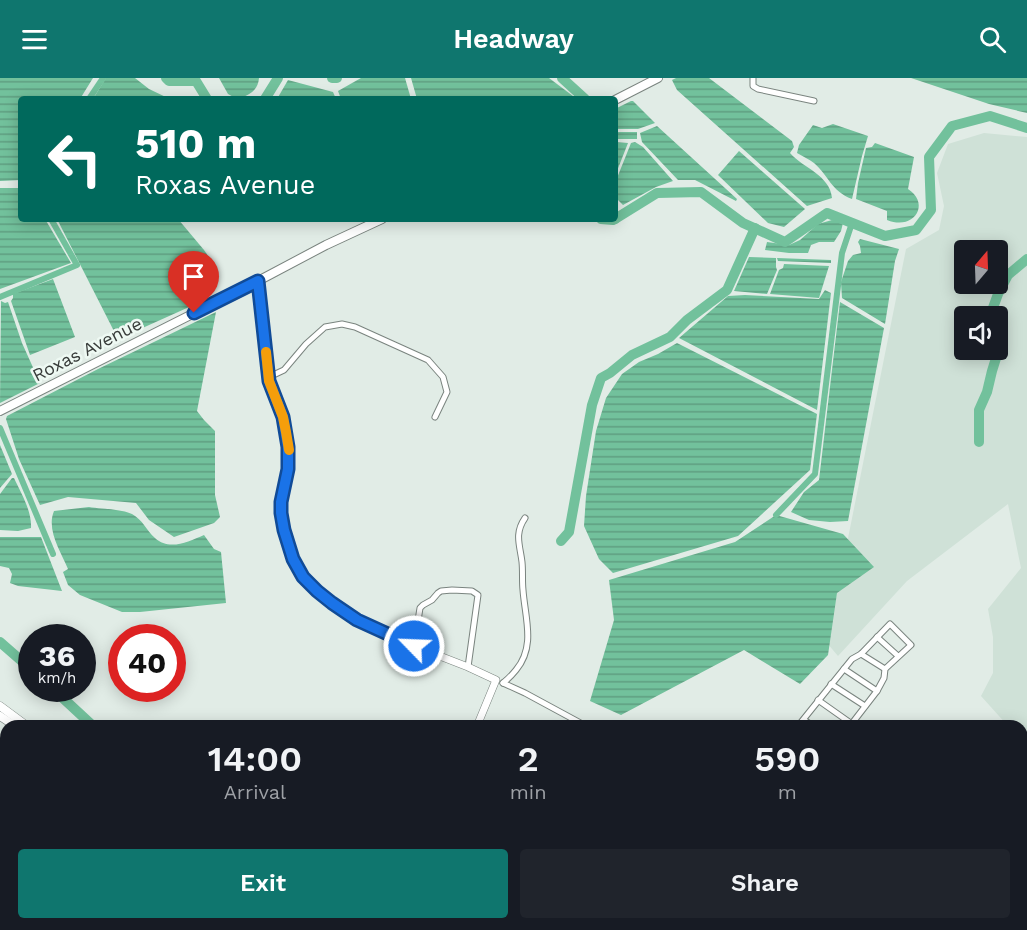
<!DOCTYPE html>
<html lang="en">
<head>
<meta charset="utf-8">
<style>
	body { margin:0; font-family:"Work Sans",sans-serif; background:#20242c; color:#f1f3f6; height:100vh; display:flex; flex-direction:column; font-size:22px; white-space:nowrap }
	* { box-sizing:border-box; margin:0 }
	p { font-size:20px; color:#9ea1a6 }
	.icon { flex:none; width:33px; height:33px; fill:none; stroke:currentColor; stroke-width:2; stroke-linecap:round; stroke-linejoin:round }
	.map { position:relative; flex:1; overflow:hidden }
	.panel { position:absolute; left:0px; top:642px; width:1028px; height:210px; display:flex; flex-direction:column; background:#171b24; border-radius:18px 18px 0 0; box-shadow:0 3px 15px #0003 }
	.panel>* { flex:none }
	.banner { position:absolute; left:18px; top:18px; width:600px; height:126px; border-radius:6px; box-shadow:0 3px 15px #0003; background:#00695c; color:#fff; overflow:hidden }
	.needle { width:39px; rotate:19deg }
	.controls { position:absolute; left:954px; top:162px; display:grid; gap:12px }
	.controls a { display:grid; place-items:center; width:54px; height:54px; border-radius:6px; background:#171b24; box-shadow:0 3px 15px #0003; font-size:30px }
	.speed { position:absolute; left:18px; top:546px; display:flex; gap:12px; font-size:30px; font-weight:700; text-align:center }
	.speed>* { display:grid; place-content:center; width:78px; height:78px; border-radius:50%; background:#171b24; box-shadow:0 3px 15px #0003; line-height:1 }
	.speed small { font-size:15px; font-weight:400 }
	.speed .limit { border:9px solid #d22; background:#fff; color:#111 }
	.pin { position:absolute; display:grid; place-items:center; width:51px; height:51px; color:#fff; margin:-62px -26px; border-radius:50% 50% 50% 0; rotate:-45deg; box-shadow:0 0 6px #0007 }
	.pin .icon { rotate:45deg }
	.me { position:absolute; width:66px; margin:-33px; rotate:294deg; stroke-linejoin:round; filter:drop-shadow(0 0 4px #0008) }
	.turn { display:flex; align-items:center; gap:21px; height:126px; padding:0 18px; font-size:27px }
	.turn .icon { width:78px; height:78px; stroke-width:2.5 }
	.turn b { display:block; font-size:42px; line-height:51px }
	.eta { display:flex; justify-content:space-evenly; align-items:center; height:102px; text-align:center }
	.eta b { font-size:36px; font-weight:600; line-height:42px }
	.action { display:flex; gap:12px; margin-top:auto; padding:12px 18px }
	.action a { flex:1; height:69px; border-radius:6px; background:#0f766e; color:#fff; font-size:24px; font-weight:600; line-height:69px; text-align:center }
	.action a+a { background:#20242c; color:#f1f3f6 }
	header { display:flex; justify-content:space-between; align-items:center; height:78px; padding:0 18px; background:#0f766e; color:#fff; font-size:27px; font-weight:600 }
	.map>svg:first-child { display:block }
</style>
</head>
<body>
<header><svg class="icon" aria-label="menu" viewBox="0 0 24 24"><path d="M4 6h16M4 12h16M4 18h16"/></svg>Headway<svg class="icon" aria-label="search" viewBox="0 0 24 24"><circle cx="10" cy="10" r="6"/><path d="M15 15l6 6"/></svg></header>
<div class="map">
<svg width="1027" height="852" viewBox="0 0 1027 852">
	<defs>
		<pattern id="water-rules" width="6" height="5" patternUnits="userSpaceOnUse" patternTransform="scale(1.5)"><rect width="6" height="5" fill="#72c19c"/><path d="M0 2.5h6" fill="none" stroke="#5f9e80"/></pattern>
	</defs>
	<rect width="100%" height="100%" fill="#e1ece6"/>
	<path fill="#cfe1d7" fill-rule="evenodd" d="M984,55l43,4v793h-353l3,-6h345v-198h-14l-27,-30 12,-23v-36l-5,-28 33,-41 -13,-64 -101,77 -69,75 -11,-13 79,-394 33,-19 5,-24 -7,-33 11,-29zM964,172h34v34h-34zM964,238h34v34h-34z"/>
	<g fill="url(#water-rules)">
		<path d="M0,0h93l-13,21h-59v81l-21,1z"/>
		<path d="M106,0h29l14,11 21,10h-77z"/>
		<path d="M219,0h40c-1,13 -11,18 -22,21l-9,-5z"/>
		<path d="M361,0h44l6,21h-70l-3,-8z"/>
		<path d="M411,0h138l28,21h-160z"/>
		<path d="M676,0h33l83,63 2,6 -4,6c13,15 40,22 42,45l-25,8 -130,-116 -5,-10z"/>
		<path d="M911,0h116v35l-38,-9z"/>
		<path d="M288,2l45,12 3,7h-59z"/>
		<path d="M631,23h2l22,22 -17,6h-22l-1,-20z"/>
		<path d="M833,46l35,12 -6,20 -10,43c-21,-8 -23,-23 -38,-36 -5,-4 -12,-7 -17,-10l2,-8 14,-20 9,3z"/>
		<path d="M657,48l80,73 -1,2 -41,-21h-17l-36,-38 -2,-9z"/>
		<path d="M616,54h21v7h-20v-4h-2z"/>
		<path d="M615,64l13,1 -13,33z"/>
		<path d="M635,64l8,5 30,34 -17,6 -33,18 -8,-8v-14l16,-40z"/>
		<path d="M875,65l39,14 -6,32c23,15 6,42 -21,31v-9l-31,-12 2,-16 8,-35 6,-1z"/>
		<path d="M739,73l66,58 -21,18 -16,-4 -50,-48z"/>
		<path d="M0,110h21v31h24l26,44 -71,26z"/>
		<path d="M57,141h121l26,31 11,16 -8,33 -89,40z"/>
		<path d="M832,142l11,3 -2,8 -7,11h-15l-8,3 -3,8h-19l-24,-3 2,-8 22,3 11,-5 18,-16z"/>
		<path d="M860,161l39,10 -4,12 -10,63 -43,-26 -1,-16 7,-21 5,-6 8,-2 -1,-7 -2,-4z"/>
		<path d="M749,179l27,1v9l1,3 -10,24 -33,-3z"/>
		<path d="M777,180l54,2v3l-53,-2z"/>
		<path d="M784,186l45,2 -10,32 -49,-4 9,-24 4,-2z"/>
		<path d="M53,201l22,58 -45,18 -19,-54 2,-3v-4z"/>
		<path d="M825,212l6,3 -14,117 -138,-72 49,-42 17,-1 74,4z"/>
		<path d="M1,223l4,2 3,-1 14,41 18,40 -40,20z"/>
		<path d="M840,224l44,26 -36,193 -18,1 -21,-2 -18,-8 13,-20 15,-12z"/>
		<path d="M216,234l-19,99 7,9 11,11v64l5,22 -6,6 -40,14 -25,-17 -13,-17 -68,-6 -28,8 -21,-46 -13,-40 1,-3 91,-47z"/>
		<path d="M677,265l140,71 -7,56 -72,66 -125,37 -14,-14 -15,-33 2,-30 10,-65 10,-33 16,-24 17,-12 19,-8z"/>
		<path d="M0,367l12,29 -12,14z"/>
		<path d="M12,400h2c7,15 18,33 17,50l-13,3 -18,-1v-36z"/>
		<path d="M89,429c12,2 33,2 43,7 11,6 14,16 23,24 14,13 33,4 49,-3l10,14 7,3 5,51 -86,9h-18l-42,-17 -12,-10 -5,-13 5,-3c-7,-17 -22,-39 -14,-58z"/>
		<path d="M776,437l67,19 31,33 -37,26 -9,62 -28,29 -56,-34 -123,65 -31,-14 24,-81 -5,-40 126,-38z"/>
		<path d="M0,459h41l21,54 -44,-5 -8,-3 2,-9 -3,-6 -9,-2z"/>
	</g>
	<g fill="none" stroke-linecap="round" stroke-linejoin="round">
		<g stroke="#72c19c" stroke-width="6">
			<path d="M89,21l14,-21"/>
			<path d="M0,219l77,-32 -26,-46"/>
			<path d="M0,350l53,126"/>
			<path d="M776,437l39,-41 27,-221 10,-30"/>
		</g>
		<g stroke="#72c19c" stroke-width="10">
			<path d="M166,0l3,3h27l11,18"/>
			<path d="M332,0h5"/>
			<path d="M562,0l23,21"/>
			<path d="M265,21l13,-21"/>
			<path d="M601,141l12,1 2,-1"/>
			<path d="M615,141l42,-26 44,-1 42,31 42,19 42,-29 58,23 31,-6 15,-20 -2,-53 23,-31 38,-10 37,12"/>
			<path d="M990,238l8,-22 10,-19 19,-16"/>
			<path d="M979,364v-32l8,-18 5,-21 10,-32 -4,-8"/>
			<path d="M561,463l8,-9 23,-127 9,-27 9,-5 22,-18 38,-18 17,-17 40,-30 28,-62"/>
			<path d="M0,564l32,28"/>
			<path d="M52,610l41,38"/>
			<path d="M165,846l1,6"/>
		</g>
		<g stroke="#7a847f" stroke-width="7">
			<g id="minor">
				<path d="M753,0v8l5,3 56,12"/>
				<path d="M269,299l15,-7 22,-26 19,-17 17,-3 13,3 73,33 15,17 4,15 -12,25"/>
				<path d="M877,559l21,19"/>
				<path d="M414,568l6,-38 3,-3 9,-5 6,-7 3,-2 11,-1 20,1 6,4 -10,72"/>
				<path d="M861,576l24,15"/>
				<path d="M844,591l33,22"/>
				<path d="M503,605c5,-4 9,-8 13,-13 20,-24 9,-52 7,-80 -1,-9 0,-18 -1,-28 -2,-17 -8,-28 3,-44"/>
				<path d="M503,605l22,10 61,33"/>
				<path d="M831,606l34,22"/>
				<path d="M818,622l34,24"/>
				<path d="M804,642l9,6"/>
				<path d="M798,648l54,-67 9,-5 29,-30 21,21 -26,24 -1,9 -7,13 -27,35"/>
				<path d="M587,852l5,-6"/>
			</g>
		</g>
		<g stroke="#7a847f" stroke-width="8">
			<g id="tertiary">
				<path d="M258,203l11,100 14,36 6,30 -1,22 -7,33v12l3,16 13,39 20,22 39,29 58,26 54,21 28,13 -19,46"/>
				<path d="M396,852l3,-6"/>
			</g>
		</g>
		<g stroke="#7a847f" stroke-width="9">
			<g id="secondary">
				<path d="M0,628l27,20"/>
				<path d="M0,638l15,10"/>
				<path d="M122,846v6"/>
				<path d="M132,846v6"/>
			</g>
		</g>
		<g stroke="#7a847f" stroke-width="10">
			<g id="primary">
				<path d="M615,22l43,-22"/>
				<path d="M0,333l258,-130 68,-36 56,-26"/>
			</g>
		</g>
		<use href="#minor" stroke="#fff" stroke-width="5"/>
		<use href="#tertiary" stroke="#fff" stroke-width="7"/>
		<use href="#secondary" stroke="#fff" stroke-width="8"/>
		<use href="#primary" stroke="#fff" stroke-width="8"/>
	</g>
	<g fill="none" stroke-linecap="round" stroke-linejoin="round">
		<g stroke="#114b97" stroke-width="15">
			<path id="route" d="M194,235l64,-32 11,100 14,36 5,30v22l-7,33v11l3,17 9,29 10,18 14,14 15,12 25,17 57,26"/>
		</g>
		<use href="#route" stroke="#1a73e8" stroke-width="10"/>
		<path stroke="#f59e0b" stroke-width="10" d="M266,274l3,29 14,36 3,15 3,18"/>
	</g>
	<g text-anchor="middle" dominant-baseline="central" stroke-width="5" stroke-linejoin="round" paint-order="stroke">
		<g font-size="18" fill="#393d3b" stroke="#eef9f3">
			<text transform="translate(87 271) rotate(-27)">Roxas Avenue</text>
		</g>
	</g>
</svg>
<div class="controls">
<a><svg class="needle" viewBox="-14 -14 28 28"><path d="M0-13l5 13h-10z" fill="#e53935"/><path d="M0 13l5-13h-10z" fill="#9ea1a6"/></svg></a>
<a><svg class="icon" aria-label="sound" viewBox="0 0 24 24"><path d="M4 9h4l5-4v14l-5-4H4zM17 9q2 3 0 6"/></svg></a>
</div>
<div class="speed"><div>36<small>km/h</small></div><div class="limit">40</div></div>
<div class="pin" style="left:194px;top:235px;background:#d93025"><svg class="icon" aria-label="arrive" viewBox="0 0 24 24"><path d="M6 21V4h12l-3 4 3 4H6"/></svg></div>
<svg class="me" style="left:414px;top:568px" viewBox="-20 -20 40 40"><circle r="17" fill="#1a73e8" stroke="#fff" stroke-width="3"/><path d="M0-11L8 9 0 5-8 9z" fill="#fff"/></svg>
<div class="banner">
<div class="turn"><svg class="icon" aria-label="left" viewBox="0 0 24 24"><path d="M17 20v-9H6M10 6l-5 5 5 5"/></svg><div><b>510 m</b>Roxas Avenue</div></div>
</div>
<section class="panel">
<div class="eta">
<div><b>14:00</b><p>Arrival</p></div>
<div><b>2</b><p>min</p></div>
<div><b>590</b><p>m</p></div>
</div>
<div class="action"><a>Exit</a><a>Share</a></div>
</section>
</div>
</body>
</html>
